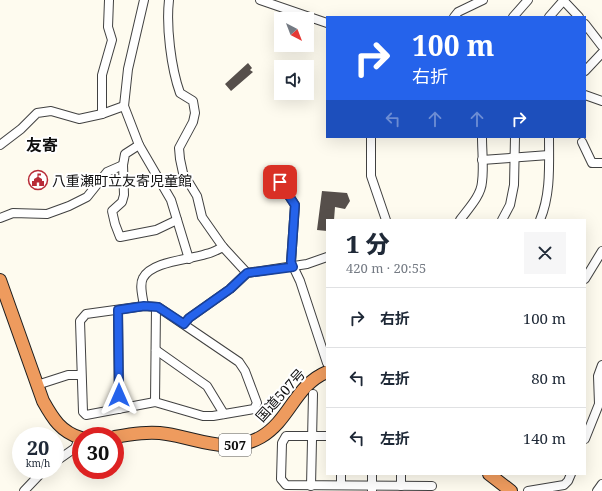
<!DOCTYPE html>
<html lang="ja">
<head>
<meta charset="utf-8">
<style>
	body { margin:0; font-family:"Noto Serif","Noto Sans JP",serif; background:#f6f6f7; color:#1f2937; height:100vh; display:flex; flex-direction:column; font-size:15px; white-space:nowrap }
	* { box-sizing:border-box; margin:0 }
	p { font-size:13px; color:#747a83 }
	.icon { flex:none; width:22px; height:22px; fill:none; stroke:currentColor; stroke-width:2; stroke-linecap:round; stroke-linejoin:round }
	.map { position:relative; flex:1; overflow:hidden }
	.details { position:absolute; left:326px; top:219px; width:260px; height:256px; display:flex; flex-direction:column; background:#fff; border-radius:0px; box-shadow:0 4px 16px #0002 }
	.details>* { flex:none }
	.banner { position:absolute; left:326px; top:16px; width:260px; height:122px; border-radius:0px; box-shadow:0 4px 16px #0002; background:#2563eb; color:#fff; overflow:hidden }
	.needle { width:26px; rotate:138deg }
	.controls { position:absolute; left:274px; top:12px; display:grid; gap:8px }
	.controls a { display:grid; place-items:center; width:40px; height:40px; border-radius:0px; background:#fff; box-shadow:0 4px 16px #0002; font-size:20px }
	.speed { position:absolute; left:12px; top:427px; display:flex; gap:8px; font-size:20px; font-weight:700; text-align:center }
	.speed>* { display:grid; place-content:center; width:52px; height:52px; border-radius:50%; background:#fff; box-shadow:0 4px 16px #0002; line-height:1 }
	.speed small { font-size:10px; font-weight:400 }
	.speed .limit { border:6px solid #d22; background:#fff; color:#111 }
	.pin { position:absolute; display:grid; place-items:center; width:34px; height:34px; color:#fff; margin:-17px; border-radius:8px; box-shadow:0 2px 6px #0006 }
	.me { position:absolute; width:44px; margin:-22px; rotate:0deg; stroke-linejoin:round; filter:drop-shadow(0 0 3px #0008) }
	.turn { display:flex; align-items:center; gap:14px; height:84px; padding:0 20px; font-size:18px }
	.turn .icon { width:52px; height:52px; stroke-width:2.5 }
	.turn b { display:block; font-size:28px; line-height:34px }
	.lanes { display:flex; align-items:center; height:38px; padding:0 20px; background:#0003; justify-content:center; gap:20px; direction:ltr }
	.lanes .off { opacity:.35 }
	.round { display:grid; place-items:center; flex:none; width:42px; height:42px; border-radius:0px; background:#f6f6f7 }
	.head { display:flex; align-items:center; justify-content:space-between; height:68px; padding:0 20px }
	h1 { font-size:24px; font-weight:800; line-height:30px }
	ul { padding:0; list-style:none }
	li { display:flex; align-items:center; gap:12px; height:60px; padding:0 20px; border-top:1px solid #e0e1e3 }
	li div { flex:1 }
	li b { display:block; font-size:15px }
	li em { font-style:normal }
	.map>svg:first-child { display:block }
</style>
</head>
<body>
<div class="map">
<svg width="602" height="491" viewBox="0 0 602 491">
	<rect width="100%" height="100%" fill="#fefbef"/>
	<g fill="#564f4b">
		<path d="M248,63l4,5 -2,2 3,2 -22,19 -6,-7z"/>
		<path d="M322,191l25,2 3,8 -5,8 -10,-2 -1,13h-7v11l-10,-1z"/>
	</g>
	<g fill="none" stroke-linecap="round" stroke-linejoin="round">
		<g stroke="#414141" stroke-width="10">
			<g id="minor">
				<path d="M144,0l-16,69 -4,37 15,39 32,55 18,59"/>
				<path d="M169,0c-3,26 2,68 11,93l13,8 2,12 -2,9 -14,26 1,11 3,14 14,23 5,21 21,30 24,26"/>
				<path d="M260,0l67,23"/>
				<path d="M563,0l16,17"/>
				<path d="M454,17l4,-5 25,-12"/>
				<path d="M513,17l15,-17"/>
				<path d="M549,17l14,-16"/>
				<path d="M585,24l17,22"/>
				<path d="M585,71l17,-18"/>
				<path d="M585,95l17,6"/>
				<path d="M102,114v-39l10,-35 -4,-13 1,-27"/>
				<path d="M371,137v39l15,44"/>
				<path d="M582,142l10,21h10"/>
				<path d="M0,145l21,-16 16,-16 14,-2 28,8 23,-5 22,-8"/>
				<path d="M139,145l-14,9 -2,11 1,30 -2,7 -10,9 3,13 5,13 36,-7 21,-10"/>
				<path d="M482,160l67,-5"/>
				<path d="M280,182l15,23 -4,57 9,19 27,82"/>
				<path d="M0,218l13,-5 34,1 22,-8 18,-9 20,-25 16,-7"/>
				<path d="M460,220c8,-11 21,-24 22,-38 2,-15 0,-30 0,-45"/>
				<path d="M502,220l8,-15 4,-20 1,-48"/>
				<path d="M540,220c11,-26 9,-55 9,-83"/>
				<path d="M585,279l17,-28"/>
				<path d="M144,306l14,1 81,55 6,9 12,32 -3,6 -41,7h-10l-48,-14 -69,13 -3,-3 -3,-91 6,-7z"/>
				<path d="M144,306c-1,-8 -5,-21 -1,-28 9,-17 46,-18 63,-24 6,-1 11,-4 17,-7"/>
				<path d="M118,310l1,99"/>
				<path d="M184,324l5,-6 41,-29 17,-16 60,-9 20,-7"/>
				<path d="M156,350l51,36 17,28"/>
				<path d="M37,385l31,-10h13"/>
				<path d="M155,402l1,-95"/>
				<path d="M327,436h-41l-4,7 -1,36 5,6 146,1"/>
				<path d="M585,439l14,-35 -1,-28 4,-11"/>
				<path d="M55,462l20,-14 5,-11"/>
				<path d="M372,474v17"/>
				<path d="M341,485v-11"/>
				<path d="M311,486l2,-92"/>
				<path d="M401,486v-12"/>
				<path d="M24,491l20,-21"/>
				<path d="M528,491l36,-6 4,-4 3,-7"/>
				<path d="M597,491l5,-7"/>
			</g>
		</g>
		<g stroke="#1f1f1f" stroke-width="14">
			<g id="highway">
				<path d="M0,280l43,121c10,18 18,31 38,37"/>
				<path d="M115,437c17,-3 35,-6 52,-3 32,5 62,21 94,3 29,-17 34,-52 66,-65"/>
				<path d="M489,474l22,17"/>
			</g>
		</g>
		<use href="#minor" stroke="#fff" stroke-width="8"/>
		<use href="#highway" stroke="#ee9b5e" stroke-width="12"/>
	</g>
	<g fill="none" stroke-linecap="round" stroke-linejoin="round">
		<g stroke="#184099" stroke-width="10">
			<path id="route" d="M119,395l-1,-85 26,-4 14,1 26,17 5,-6 41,-29 17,-16 46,-6 -2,-5 4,-57 -15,-23"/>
		</g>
		<use href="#route" stroke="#2563eb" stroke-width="7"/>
	</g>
	<defs>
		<g id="civic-ring" transform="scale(1)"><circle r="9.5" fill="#fff" stroke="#b82b37" stroke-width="1.5"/><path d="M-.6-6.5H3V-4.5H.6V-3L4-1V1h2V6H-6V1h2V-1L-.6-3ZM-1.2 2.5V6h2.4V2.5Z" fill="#b82b37"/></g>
	</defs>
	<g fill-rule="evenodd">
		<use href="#civic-ring" x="38" y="180"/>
	</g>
	<g text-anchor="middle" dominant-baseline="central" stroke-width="4" stroke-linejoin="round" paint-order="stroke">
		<rect fill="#fff" stroke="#565656" stroke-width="1" x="219" y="434" width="32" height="22" rx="3"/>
		<g font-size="13" font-weight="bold" fill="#0e0e0e">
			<text x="235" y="445">507</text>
		</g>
		<g font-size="14" fill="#0e0e0e" stroke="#fff" text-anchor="start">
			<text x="52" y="180">八重瀬町立友寄児童館</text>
		</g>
		<g font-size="14" fill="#0e0e0e" stroke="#fff">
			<text transform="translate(280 395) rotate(-48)">国道507号</text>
		</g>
		<g font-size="16" font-weight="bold" fill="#0e0e0e" stroke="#fff">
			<text x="42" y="145">友寄</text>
		</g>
	</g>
</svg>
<div class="controls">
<a><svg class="needle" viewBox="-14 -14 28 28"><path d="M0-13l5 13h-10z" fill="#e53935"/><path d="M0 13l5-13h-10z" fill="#747a83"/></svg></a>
<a><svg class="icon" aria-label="sound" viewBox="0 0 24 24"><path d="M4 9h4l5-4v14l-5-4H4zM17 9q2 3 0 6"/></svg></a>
</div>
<div class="speed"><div>20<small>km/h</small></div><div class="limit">30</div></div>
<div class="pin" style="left:280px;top:182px;background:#d93025"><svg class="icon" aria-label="arrive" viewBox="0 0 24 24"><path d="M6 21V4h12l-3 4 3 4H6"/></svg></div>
<svg class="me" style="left:119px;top:395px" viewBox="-20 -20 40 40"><path d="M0-17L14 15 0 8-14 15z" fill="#2563eb" stroke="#fff" stroke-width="4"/></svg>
<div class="banner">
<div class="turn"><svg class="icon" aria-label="right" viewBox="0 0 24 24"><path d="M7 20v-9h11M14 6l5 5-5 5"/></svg><div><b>100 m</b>右折</div></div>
<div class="lanes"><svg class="icon off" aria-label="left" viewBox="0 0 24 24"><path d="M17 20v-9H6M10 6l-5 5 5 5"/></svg><svg class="icon off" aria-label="ahead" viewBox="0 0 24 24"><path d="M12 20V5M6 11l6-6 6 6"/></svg><svg class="icon off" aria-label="ahead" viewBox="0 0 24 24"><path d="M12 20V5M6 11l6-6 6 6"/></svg><svg class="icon" aria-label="right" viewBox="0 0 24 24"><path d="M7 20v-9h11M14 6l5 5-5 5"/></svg></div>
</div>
<section class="details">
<div class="head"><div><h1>1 分</h1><p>420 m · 20:55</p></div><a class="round"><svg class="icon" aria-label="close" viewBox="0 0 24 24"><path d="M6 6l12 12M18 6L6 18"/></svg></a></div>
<ul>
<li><svg class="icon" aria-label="right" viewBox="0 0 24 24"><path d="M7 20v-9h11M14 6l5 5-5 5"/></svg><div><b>右折</b></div><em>100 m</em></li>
<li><svg class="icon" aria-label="left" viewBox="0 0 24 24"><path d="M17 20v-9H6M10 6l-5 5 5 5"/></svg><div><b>左折</b></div><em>80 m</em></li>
<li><svg class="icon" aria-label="left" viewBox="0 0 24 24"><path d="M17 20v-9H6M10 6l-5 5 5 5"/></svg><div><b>左折</b></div><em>140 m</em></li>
</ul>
</section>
</div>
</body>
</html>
